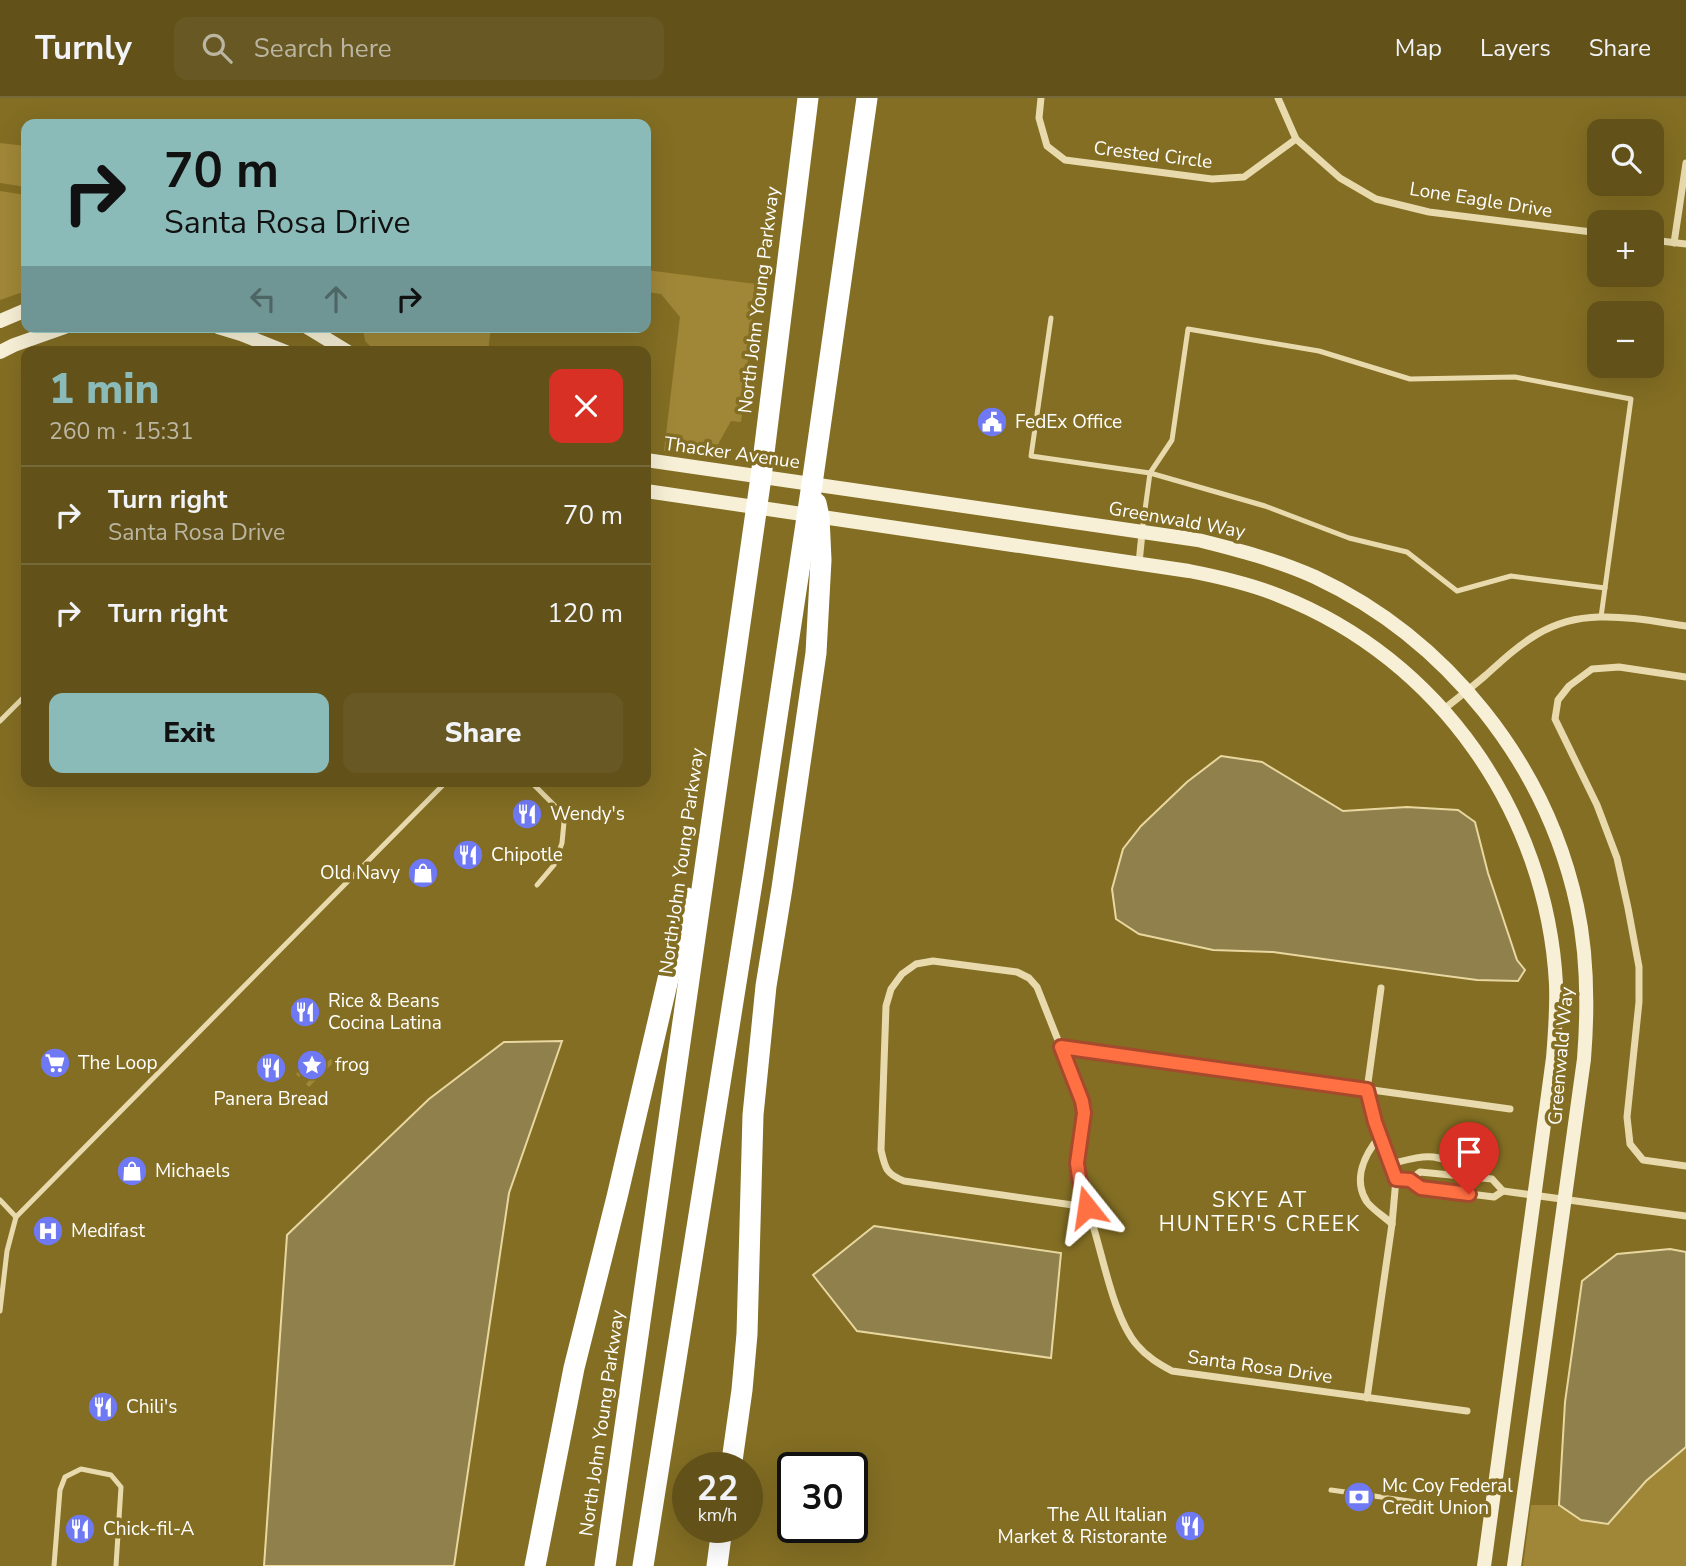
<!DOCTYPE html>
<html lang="en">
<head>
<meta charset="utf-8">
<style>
	body { margin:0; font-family:"Nunito Sans",sans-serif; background:#685823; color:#f1f3f6; height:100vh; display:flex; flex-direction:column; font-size:26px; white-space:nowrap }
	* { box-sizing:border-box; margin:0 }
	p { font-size:23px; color:#bbb6a2 }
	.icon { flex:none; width:38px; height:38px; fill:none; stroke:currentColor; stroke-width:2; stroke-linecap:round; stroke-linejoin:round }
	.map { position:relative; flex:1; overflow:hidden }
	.details { position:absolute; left:21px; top:248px; width:630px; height:441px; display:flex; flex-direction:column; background:#62521a; border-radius:14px; box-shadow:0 7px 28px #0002 }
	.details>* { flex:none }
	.guide { position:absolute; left:21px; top:21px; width:630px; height:214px; border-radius:14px; box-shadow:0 7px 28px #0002; background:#8bbbb9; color:#111; overflow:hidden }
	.tools { position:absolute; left:1587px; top:21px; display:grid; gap:14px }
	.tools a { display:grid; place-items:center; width:77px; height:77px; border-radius:14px; background:#62521a; box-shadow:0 7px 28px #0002; font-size:35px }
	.speed { position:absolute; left:672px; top:1354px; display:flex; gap:14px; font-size:35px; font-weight:700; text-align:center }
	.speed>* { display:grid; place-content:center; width:91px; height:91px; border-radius:50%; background:#62521a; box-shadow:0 7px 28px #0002; line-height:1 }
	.speed small { font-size:18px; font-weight:400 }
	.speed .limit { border:4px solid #111; border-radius:10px; background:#fff; color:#111 }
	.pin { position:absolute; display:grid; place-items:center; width:60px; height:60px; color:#fff; margin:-72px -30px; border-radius:50% 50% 50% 0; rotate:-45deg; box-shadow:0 0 7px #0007 }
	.pin .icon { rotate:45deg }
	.me { position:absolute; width:77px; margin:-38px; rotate:345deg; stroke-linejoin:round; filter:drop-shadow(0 0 5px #0008) }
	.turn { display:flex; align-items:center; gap:24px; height:147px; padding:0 28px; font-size:32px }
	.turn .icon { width:91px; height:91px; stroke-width:2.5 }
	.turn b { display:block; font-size:49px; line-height:60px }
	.lanes { display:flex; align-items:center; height:66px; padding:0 28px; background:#0003; justify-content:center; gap:35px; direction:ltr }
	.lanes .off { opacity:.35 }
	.round { display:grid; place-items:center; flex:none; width:74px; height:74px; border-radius:14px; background:#685823 }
	.summary { display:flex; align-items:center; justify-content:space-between; height:119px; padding:0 28px }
	h1 { font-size:42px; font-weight:800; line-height:52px; color:#8bbbb9 }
	.cta { display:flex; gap:14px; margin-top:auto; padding:14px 28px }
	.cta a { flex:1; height:80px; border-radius:14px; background:#8bbbb9; color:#111; font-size:28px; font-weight:800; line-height:80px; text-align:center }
	.cta a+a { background:#685823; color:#f1f3f6 }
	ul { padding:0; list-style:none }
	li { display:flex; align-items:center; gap:21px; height:98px; padding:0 28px; border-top:2px solid #766939 }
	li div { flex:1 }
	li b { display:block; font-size:26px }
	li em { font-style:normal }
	header { display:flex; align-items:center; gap:42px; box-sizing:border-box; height:98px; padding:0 35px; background:#62521a; border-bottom:2px solid #766939 }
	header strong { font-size:33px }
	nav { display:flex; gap:38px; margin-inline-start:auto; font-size:24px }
	.search { width:490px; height:63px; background:#685823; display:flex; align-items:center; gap:18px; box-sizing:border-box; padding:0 24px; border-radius:14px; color:#bbb6a2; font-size:26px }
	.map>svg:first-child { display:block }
</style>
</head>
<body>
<header>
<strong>Turnly</strong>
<div class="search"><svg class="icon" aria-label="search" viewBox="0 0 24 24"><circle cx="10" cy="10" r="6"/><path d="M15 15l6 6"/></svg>Search here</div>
<nav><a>Map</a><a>Layers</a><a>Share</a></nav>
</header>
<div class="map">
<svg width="1686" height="1468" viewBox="0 0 1686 1468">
	<rect width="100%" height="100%" fill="#836e23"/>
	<g fill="#a08738">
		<path d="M0,45l26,3v41l-26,-4z"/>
		<path d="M0,93l26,4v96l-26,9z"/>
		<path d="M646,172l110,14 -15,138 -10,-1 -19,34 -48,-4 16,-134 -19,-23 -15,-2z"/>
		<path d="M363,229h128l-3,25h-112l-11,-11z"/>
		<path d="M320,952l3,3 -6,6 6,6 8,-6 3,3 -25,25 -3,-3 7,-8 -7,-6 -7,7 -3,-3z"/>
		<path d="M1686,1349v119h-163l8,-61h28l22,15 65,-39z"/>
	</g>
	<g fill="#90814c" stroke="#e9d7a0" stroke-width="2">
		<path d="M1221,658l41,6 81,49 64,-4 51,3 17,12 13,51 29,87 8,10 -7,11 -41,-1 -38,-5 -166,-23 -60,-2 -74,-16 -23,-15 -4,-30 11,-40 18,-23 46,-44z"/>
		<path d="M562,943l-53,152 -55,373h-190l23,-331 142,-136 75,-57z"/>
		<path d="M874,1128l187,27 -10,105 -194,-27 -44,-56z"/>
		<path d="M1670,1151l16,3v195l-40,34 -38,43 -27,-4 -22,-15 6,-103 17,-121 35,-27z"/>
	</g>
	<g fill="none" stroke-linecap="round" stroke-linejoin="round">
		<g stroke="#e8daac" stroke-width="5">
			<path d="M1051,220l-20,138 119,17 115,33 84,32 58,14 50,39 54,-15 94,12"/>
			<path d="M1142,434l8,-59 22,-33 16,-111 131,22 91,28 105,-2 116,22 -30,218"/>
			<path d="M0,623l26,-26"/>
			<path d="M531,684l29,29 4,11 -2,21 -8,22 -17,20"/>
			<path d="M0,1102l16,17"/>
			<path d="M0,1213l7,-60 9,-34 430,-435"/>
			<path d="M1331,1392l100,14"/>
			<path d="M54,1468l6,-76 5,-13 16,-8 30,6 10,12 -5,79"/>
		</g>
		<g stroke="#e8daac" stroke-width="7">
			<path d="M1041,0l-2,20 8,28 18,14 147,19 32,-2 52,-38"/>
			<path d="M1278,0l18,41 44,39 36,21 53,13 171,21"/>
			<path d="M1652,142l34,4"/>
			<path d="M1674,145l12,-80"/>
			<path d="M1139,465l3,-30"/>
			<path d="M1686,579l-67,-10 -27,2 -23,17 -11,14 -3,19 42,86 20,53 11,50 11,59v35l-12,115 3,27 13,16 43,6"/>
			<path d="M1444,611c14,-11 28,-22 42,-34 35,-32 63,-57 113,-58 29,-1 59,5 87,9"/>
			<path d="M1061,949l449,62"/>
			<path d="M1380,1038c-15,18 -28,43 -13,66 6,8 18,15 25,22"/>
			<path d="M1390,1066c33,-8 51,-15 76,12"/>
			<path d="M1396,1081l14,1 11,8 73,9 9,-6 183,25"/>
			<path d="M1410,1082l10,-8 72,7 11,12"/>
			<path d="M1087,1109l-183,-26c-18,-7 -19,-13 -23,-31l5,-144 5,-17 11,-15 14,-10 17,-3 84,11 12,6 8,9 45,114c3,22 -6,43 -5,65 2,21 11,43 17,63 10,33 21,91 43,116 10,12 22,19 35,26l295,40"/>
			<path d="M1367,1300l25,-174 4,-45 -21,-57 -8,-32 14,-102"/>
		</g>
		<g stroke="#f7f0d6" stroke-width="14">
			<path d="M0,223l26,-11"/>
			<path d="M218,229l23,7 45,18"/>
			<path d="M307,229l41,25"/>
			<path d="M0,254l14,-7 51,-18"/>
			<path d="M646,362l552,80c40,10 79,20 117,37 132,62 231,186 262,329 11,51 11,102 7,153l-70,507"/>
			<path d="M646,393l543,80c31,6 62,13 91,25 160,63 267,218 276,388 1,25 -1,50 -3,74l-69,508"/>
		</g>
		<g stroke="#fff" stroke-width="21">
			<path d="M731,1370l11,-78 5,-56 6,-219 13,-129 16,-98 34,-235 5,-93 -2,-43 -3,-14"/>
			<path d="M535,1468l39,-198 43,-171 70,-299"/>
			<path d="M605,1468l156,-1089 47,-379"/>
			<path d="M643,1468l111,-696 58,-386 55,-386"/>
			<path d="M717,1468l5,-38"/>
		</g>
	</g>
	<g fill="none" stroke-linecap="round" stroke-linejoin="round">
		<g stroke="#a6492c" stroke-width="18">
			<path id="route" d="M1087,1109l-8,-29 -2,-15 7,-50 -2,-12 -21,-54 306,43 8,32 21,57 14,1 11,8 48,6"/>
		</g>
		<use href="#route" stroke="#ff7043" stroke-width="12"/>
	</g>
	<defs>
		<g id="civic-disc" transform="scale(1.575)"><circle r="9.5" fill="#6f79f3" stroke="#836e23"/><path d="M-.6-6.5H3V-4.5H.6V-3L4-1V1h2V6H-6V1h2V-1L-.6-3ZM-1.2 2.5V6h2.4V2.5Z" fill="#fff"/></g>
		<g id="restaurant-disc" transform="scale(1.575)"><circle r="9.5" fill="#6f79f3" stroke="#836e23"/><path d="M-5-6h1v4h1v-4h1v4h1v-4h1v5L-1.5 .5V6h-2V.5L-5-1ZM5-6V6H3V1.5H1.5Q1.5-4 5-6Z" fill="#fff"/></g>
		<g id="shop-disc" transform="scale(1.575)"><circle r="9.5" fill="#6f79f3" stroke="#836e23"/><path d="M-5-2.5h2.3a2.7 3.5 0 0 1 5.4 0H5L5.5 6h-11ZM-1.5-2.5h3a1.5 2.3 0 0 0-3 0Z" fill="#fff"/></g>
		<g id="supermarket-disc" transform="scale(1.575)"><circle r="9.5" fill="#6f79f3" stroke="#836e23"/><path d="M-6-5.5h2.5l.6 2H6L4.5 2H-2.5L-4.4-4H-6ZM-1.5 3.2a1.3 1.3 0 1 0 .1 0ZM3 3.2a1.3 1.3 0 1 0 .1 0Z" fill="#fff"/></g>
		<g id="sight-disc" transform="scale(1.575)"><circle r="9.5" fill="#6f79f3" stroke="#836e23"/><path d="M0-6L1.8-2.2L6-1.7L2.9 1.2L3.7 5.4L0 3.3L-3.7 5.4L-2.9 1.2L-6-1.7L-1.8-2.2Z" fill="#fff"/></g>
		<g id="hospital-disc" transform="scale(1.575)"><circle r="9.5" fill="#6f79f3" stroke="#836e23"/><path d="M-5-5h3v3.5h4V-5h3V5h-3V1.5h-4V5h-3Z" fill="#fff"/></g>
		<g id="bank-disc" transform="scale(1.575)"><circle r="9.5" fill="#6f79f3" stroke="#836e23"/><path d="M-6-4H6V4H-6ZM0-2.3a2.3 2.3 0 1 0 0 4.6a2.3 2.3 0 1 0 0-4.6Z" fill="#fff"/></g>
	</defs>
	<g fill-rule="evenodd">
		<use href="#civic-disc" x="992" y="324"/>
		<use href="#restaurant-disc" x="527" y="716"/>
		<use href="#restaurant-disc" x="468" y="757"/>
		<use href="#shop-disc" x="423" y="775"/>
		<use href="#restaurant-disc" x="305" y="914"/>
		<use href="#supermarket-disc" x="55" y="965"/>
		<use href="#sight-disc" x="312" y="967"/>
		<use href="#restaurant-disc" x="271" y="970"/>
		<use href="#shop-disc" x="132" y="1073"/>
		<use href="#hospital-disc" x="48" y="1133"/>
		<use href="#restaurant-disc" x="103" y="1309"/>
		<use href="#bank-disc" x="1359" y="1399"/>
		<use href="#restaurant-disc" x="1190" y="1428"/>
		<use href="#restaurant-disc" x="80" y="1431"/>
	</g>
	<g text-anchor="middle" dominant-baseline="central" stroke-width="7" stroke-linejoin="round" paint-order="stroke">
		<g font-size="19" fill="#fff" stroke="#836e23">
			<text transform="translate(1153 57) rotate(7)">Crested Circle</text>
			<text transform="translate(1481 102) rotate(9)">Lone Eagle Drive</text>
			<text transform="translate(759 202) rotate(-83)">North John Young Parkway</text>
			<text transform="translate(732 355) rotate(8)">Thacker Avenue</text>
			<text transform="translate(1177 422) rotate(10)">Greenwald Way</text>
			<text transform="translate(682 763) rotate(-82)">North John Young Parkway</text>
			<text transform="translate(1561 958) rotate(-85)">Greenwald Way</text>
			<text transform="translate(1260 1269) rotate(8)">Santa Rosa Drive</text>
			<text transform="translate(602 1325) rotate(-82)">North John Young Parkway</text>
		</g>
		<g font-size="19" fill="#fff" stroke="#836e23" text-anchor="start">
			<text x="1015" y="324">FedEx Office</text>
			<text x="550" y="716">Wendy's</text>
			<text x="491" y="757">Chipotle</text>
			<text x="400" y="775" text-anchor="end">Old Navy</text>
			<text x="328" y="903">Rice &amp; Beans<tspan x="328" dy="22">Cocina Latina</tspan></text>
			<text x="78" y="965">The Loop</text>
			<text x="335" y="967">frog</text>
			<text x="271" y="1001" text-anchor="middle">Panera Bread</text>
			<text x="155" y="1073">Michaels</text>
			<text x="71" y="1133">Medifast</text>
			<text x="126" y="1309">Chili's</text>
			<text x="1382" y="1388">Mc Coy Federal<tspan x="1382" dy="22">Credit Union</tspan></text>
			<text x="1167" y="1417" text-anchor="end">The All Italian<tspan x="1167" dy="22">Market &amp; Ristorante</tspan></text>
			<text x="103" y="1431">Chick-fil-A</text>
		</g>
		<g font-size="21" letter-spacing="2" fill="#fff" stroke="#836e23">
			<text x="1260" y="1102">SKYE AT<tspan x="1260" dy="24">HUNTER'S CREEK</tspan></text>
		</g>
	</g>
</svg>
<div class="tools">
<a><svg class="icon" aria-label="search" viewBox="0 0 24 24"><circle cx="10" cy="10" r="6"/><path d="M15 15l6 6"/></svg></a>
<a>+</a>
<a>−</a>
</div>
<div class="speed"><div>22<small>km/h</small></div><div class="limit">30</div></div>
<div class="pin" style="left:1469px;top:1096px;background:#d93025"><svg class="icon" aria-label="arrive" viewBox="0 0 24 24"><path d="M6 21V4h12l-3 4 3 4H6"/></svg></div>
<svg class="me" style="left:1087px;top:1109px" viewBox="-20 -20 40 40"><path d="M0-17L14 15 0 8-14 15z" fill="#ff7043" stroke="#fff" stroke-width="4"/></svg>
<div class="guide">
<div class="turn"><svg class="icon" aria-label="right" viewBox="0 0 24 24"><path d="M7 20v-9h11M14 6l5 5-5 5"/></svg><div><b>70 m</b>Santa Rosa Drive</div></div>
<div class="lanes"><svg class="icon off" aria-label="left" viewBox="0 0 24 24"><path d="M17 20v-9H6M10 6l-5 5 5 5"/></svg><svg class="icon off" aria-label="ahead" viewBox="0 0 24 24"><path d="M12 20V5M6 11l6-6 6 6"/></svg><svg class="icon" aria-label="right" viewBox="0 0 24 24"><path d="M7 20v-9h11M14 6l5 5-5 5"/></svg></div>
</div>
<section class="details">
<div class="summary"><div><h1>1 min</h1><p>260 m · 15:31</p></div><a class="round" style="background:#d93025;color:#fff"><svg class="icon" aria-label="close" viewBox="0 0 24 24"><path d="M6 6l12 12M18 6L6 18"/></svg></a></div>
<ul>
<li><svg class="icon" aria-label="right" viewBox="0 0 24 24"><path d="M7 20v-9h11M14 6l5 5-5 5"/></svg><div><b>Turn right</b><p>Santa Rosa Drive</p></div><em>70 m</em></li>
<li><svg class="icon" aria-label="right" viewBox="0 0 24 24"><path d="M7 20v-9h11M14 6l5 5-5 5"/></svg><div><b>Turn right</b></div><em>120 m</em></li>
</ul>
<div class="cta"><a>Exit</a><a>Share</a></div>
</section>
</div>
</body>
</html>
